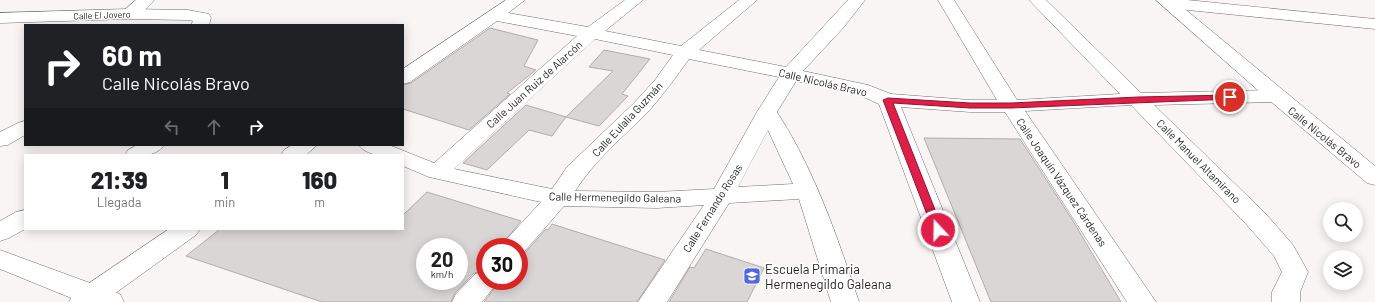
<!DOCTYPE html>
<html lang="es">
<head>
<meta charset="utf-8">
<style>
	body { margin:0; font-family:Barlow,sans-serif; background:#f2f2f2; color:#202124; height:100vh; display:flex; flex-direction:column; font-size:15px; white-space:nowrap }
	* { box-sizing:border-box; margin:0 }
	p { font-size:13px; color:#757577 }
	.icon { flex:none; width:22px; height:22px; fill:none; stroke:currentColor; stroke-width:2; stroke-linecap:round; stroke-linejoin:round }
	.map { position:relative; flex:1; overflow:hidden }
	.drawer { position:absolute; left:24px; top:154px; width:380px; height:76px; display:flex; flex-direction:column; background:#fff; border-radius:0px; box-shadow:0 2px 10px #0003 }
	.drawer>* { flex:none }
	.top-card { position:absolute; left:24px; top:24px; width:380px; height:122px; border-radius:0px; box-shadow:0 2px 10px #0003; background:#202124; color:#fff; overflow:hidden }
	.fabs { position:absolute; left:1323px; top:202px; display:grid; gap:8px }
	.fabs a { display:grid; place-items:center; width:40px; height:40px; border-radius:50%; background:#fff; box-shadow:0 2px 10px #0003; font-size:20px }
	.speed { position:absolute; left:416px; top:238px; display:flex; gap:8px; font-size:20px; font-weight:700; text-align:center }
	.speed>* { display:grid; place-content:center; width:52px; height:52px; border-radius:50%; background:#fff; box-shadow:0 2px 10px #0003; line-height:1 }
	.speed small { font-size:10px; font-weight:400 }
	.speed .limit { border:6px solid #d22; background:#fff; color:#111 }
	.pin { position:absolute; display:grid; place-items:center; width:34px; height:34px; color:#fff; margin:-17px; border:2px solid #fff; border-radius:50%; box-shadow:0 1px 4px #0007 }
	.me { position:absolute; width:44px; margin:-22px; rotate:339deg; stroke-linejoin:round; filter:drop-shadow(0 0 3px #0008) }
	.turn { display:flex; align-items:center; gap:14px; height:84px; padding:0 12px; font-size:18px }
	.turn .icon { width:52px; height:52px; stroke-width:2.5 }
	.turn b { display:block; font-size:28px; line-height:34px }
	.lanes { display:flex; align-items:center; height:38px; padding:0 12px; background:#0003; justify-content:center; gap:20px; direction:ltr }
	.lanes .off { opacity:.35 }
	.eta { display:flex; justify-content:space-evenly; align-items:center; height:68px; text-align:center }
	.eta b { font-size:24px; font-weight:800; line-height:28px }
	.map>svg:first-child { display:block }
</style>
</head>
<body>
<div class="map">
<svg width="1375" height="302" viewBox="0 0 1375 302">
	<rect width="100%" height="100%" fill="#f9f5f4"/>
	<g fill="#d9d6d5" stroke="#b1adac" fill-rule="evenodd">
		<path d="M490,28l48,12 -14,26 12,4 -29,23 3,1 -41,36 -66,-21v-24l8,-2z"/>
		<path d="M604,50l46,9 -28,35 6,2 -29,30 -33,-9 47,-46 -24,-4z"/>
		<path d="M526,105l40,12 -14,19 -23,-6 -42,40 -24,-7z"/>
		<path d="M924,138l96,1 53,82 48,81h-130z"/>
		<path d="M427,192l94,29 -21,26h-15v23l-11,3 -19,20 -4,9h-129l-136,-46 34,-27h183v-14zM425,247h34v34h-34z"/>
		<path d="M552,224l113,36 -28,42h-153l16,-21h19v-25l5,-2 22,-25 2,1z"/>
		<path d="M706,249l58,19 -17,34h-78l21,-35 4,1z"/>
	</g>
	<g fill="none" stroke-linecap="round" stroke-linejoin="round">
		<g stroke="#726f6e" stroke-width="1">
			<g id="minor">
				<path d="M136,0h18c-7,10 -20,20 -32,18l-2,-4z"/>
				<path d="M506,0h19l-17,13 80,14 37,-27h18l-38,31 76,15 58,-46h18l-58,50 87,17 62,-67h17l-22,28 -40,43 65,14 23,9 79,6h27l-59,-100h16l63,100 103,-6 -91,-94h17l95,93 135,-3 7,2 3,4 -3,4 -7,2 -122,3 111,108 28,32 15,27 -8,20v10h-28v-10l10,-20 -8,-16 -27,-31 -116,-120 -106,6 131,191h-29l-122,-190h-35l-69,-5 79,195h-28l-73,-198 -24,-11 -59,-12 -19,31c38,59 60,124 82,190h-28l-32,-103 -70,4 -62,99h-29l66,-97 -47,3 -93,-2 -41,47 -4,2v-8h-18l4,-6 36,-39 -112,-25 -26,-11v-11c-14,0 -35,3 -44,-10h30l45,18 143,-127 -80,-15 -87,61 -7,2v-15zM595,39l78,16 -18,25 -21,23 -67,64 -15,22 -98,-20zM689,59l90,18 -22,35 -43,77 -57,3 -82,-1c19,-30 48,-54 73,-79 15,-17 28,-35 41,-53zM768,130l25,54 -55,3z"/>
				<path d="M1162,0h25l188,19v10l-207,-21 -6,-2 -2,-3z"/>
				<path d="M137,145h27c-9,13 -25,10 -39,10l3,-5z"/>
				<path d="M292,145h25l-11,10h-25l3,-5z"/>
				<path d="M25,210v19l-16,9 -9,3v-20l16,-9z"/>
				<path d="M169,229h31l-4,6 -93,67h-34l4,-8z"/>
				<path d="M485,271v10h14l-17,21h-30l4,-8 19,-20z"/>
			</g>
		</g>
		<g stroke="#726f6e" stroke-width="1">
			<g id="tertiary">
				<path d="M1156,0h18l201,166v19l-8,-2 -98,-83z"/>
				<path d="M128,9l60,1 21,4 2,4 -2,7h-18l2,-4 -5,-1 -60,-1 -128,4v-10z"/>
				<path d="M25,121v14l-17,10 -8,1v-14l18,-9z"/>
				<path d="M0,250l120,44 4,8h-43l-81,-33z"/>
			</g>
		</g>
		<use href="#minor" fill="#fff" fill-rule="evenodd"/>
		<use href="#tertiary" fill="#fff" fill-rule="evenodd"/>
	</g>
	<path fill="#e11d48" stroke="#92132f" d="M1230,95l4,2 -1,2 -222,9h-41l-77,-5 50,127 -2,3h-7l-1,-3 -50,-130 5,-2 82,5h41l127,-6z"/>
	<defs>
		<g id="school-square" transform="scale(0.9)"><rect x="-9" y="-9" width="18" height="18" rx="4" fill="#5269de" stroke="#fff"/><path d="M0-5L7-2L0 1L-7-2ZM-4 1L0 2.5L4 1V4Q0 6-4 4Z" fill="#fff"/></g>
	</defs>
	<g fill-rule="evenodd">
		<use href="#school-square" x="752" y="276"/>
	</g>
	<g text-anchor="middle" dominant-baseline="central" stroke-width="3" stroke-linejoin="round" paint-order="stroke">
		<g font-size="9" fill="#1f1e1e" stroke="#fff">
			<text transform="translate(102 15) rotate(-2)">Calle El Jovero</text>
		</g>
		<g font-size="11" fill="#1f1e1e" stroke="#fff">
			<text transform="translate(823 82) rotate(13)">Calle Nicolás Bravo</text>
			<text transform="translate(534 84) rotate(-42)">Calle Juan Ruiz de Alarcón</text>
			<text transform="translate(627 119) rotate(-47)">Calle Eulalia Guzmán</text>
			<text transform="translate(1325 137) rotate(39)">Calle Nicolás Bravo</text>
			<text transform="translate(1199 161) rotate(45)">Calle Manuel Altamirano</text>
			<text transform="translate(1062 182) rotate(56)">Calle Joaquín Vázquez Cárdenas</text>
			<text transform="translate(615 197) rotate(1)">Calle Hermenegildo Galeana</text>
			<text transform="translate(712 208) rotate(-58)">Calle Fernando Rosas</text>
		</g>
		<g font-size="13" fill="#1f1e1e" stroke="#fff" text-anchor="start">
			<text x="765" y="269">Escuela Primaria<tspan x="765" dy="15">Hermenegildo Galeana</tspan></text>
		</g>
	</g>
</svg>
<div class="fabs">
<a><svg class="icon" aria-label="search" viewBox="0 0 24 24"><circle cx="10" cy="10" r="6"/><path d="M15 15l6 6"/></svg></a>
<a><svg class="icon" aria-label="layers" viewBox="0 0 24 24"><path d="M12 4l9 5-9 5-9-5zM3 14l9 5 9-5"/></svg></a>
</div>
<div class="speed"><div>20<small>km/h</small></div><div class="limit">30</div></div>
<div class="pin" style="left:1230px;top:97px;background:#d93025"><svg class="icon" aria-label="arrive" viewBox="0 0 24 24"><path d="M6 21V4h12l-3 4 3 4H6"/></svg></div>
<svg class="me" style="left:938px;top:230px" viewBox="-20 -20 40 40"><circle r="17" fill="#e11d48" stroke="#fff" stroke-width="3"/><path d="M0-11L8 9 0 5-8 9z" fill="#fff"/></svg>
<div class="top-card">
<div class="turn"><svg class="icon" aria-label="right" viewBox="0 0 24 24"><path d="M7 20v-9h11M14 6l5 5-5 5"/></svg><div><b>60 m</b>Calle Nicolás Bravo</div></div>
<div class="lanes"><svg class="icon off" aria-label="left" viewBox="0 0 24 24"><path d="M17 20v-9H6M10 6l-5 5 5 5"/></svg><svg class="icon off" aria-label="ahead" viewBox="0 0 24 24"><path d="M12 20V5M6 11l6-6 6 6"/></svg><svg class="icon" aria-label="right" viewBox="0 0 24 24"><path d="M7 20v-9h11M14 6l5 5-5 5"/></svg></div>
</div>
<section class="drawer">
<div class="eta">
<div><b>21:39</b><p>Llegada</p></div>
<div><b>1</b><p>min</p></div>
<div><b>160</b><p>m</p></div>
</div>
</section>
</div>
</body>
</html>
